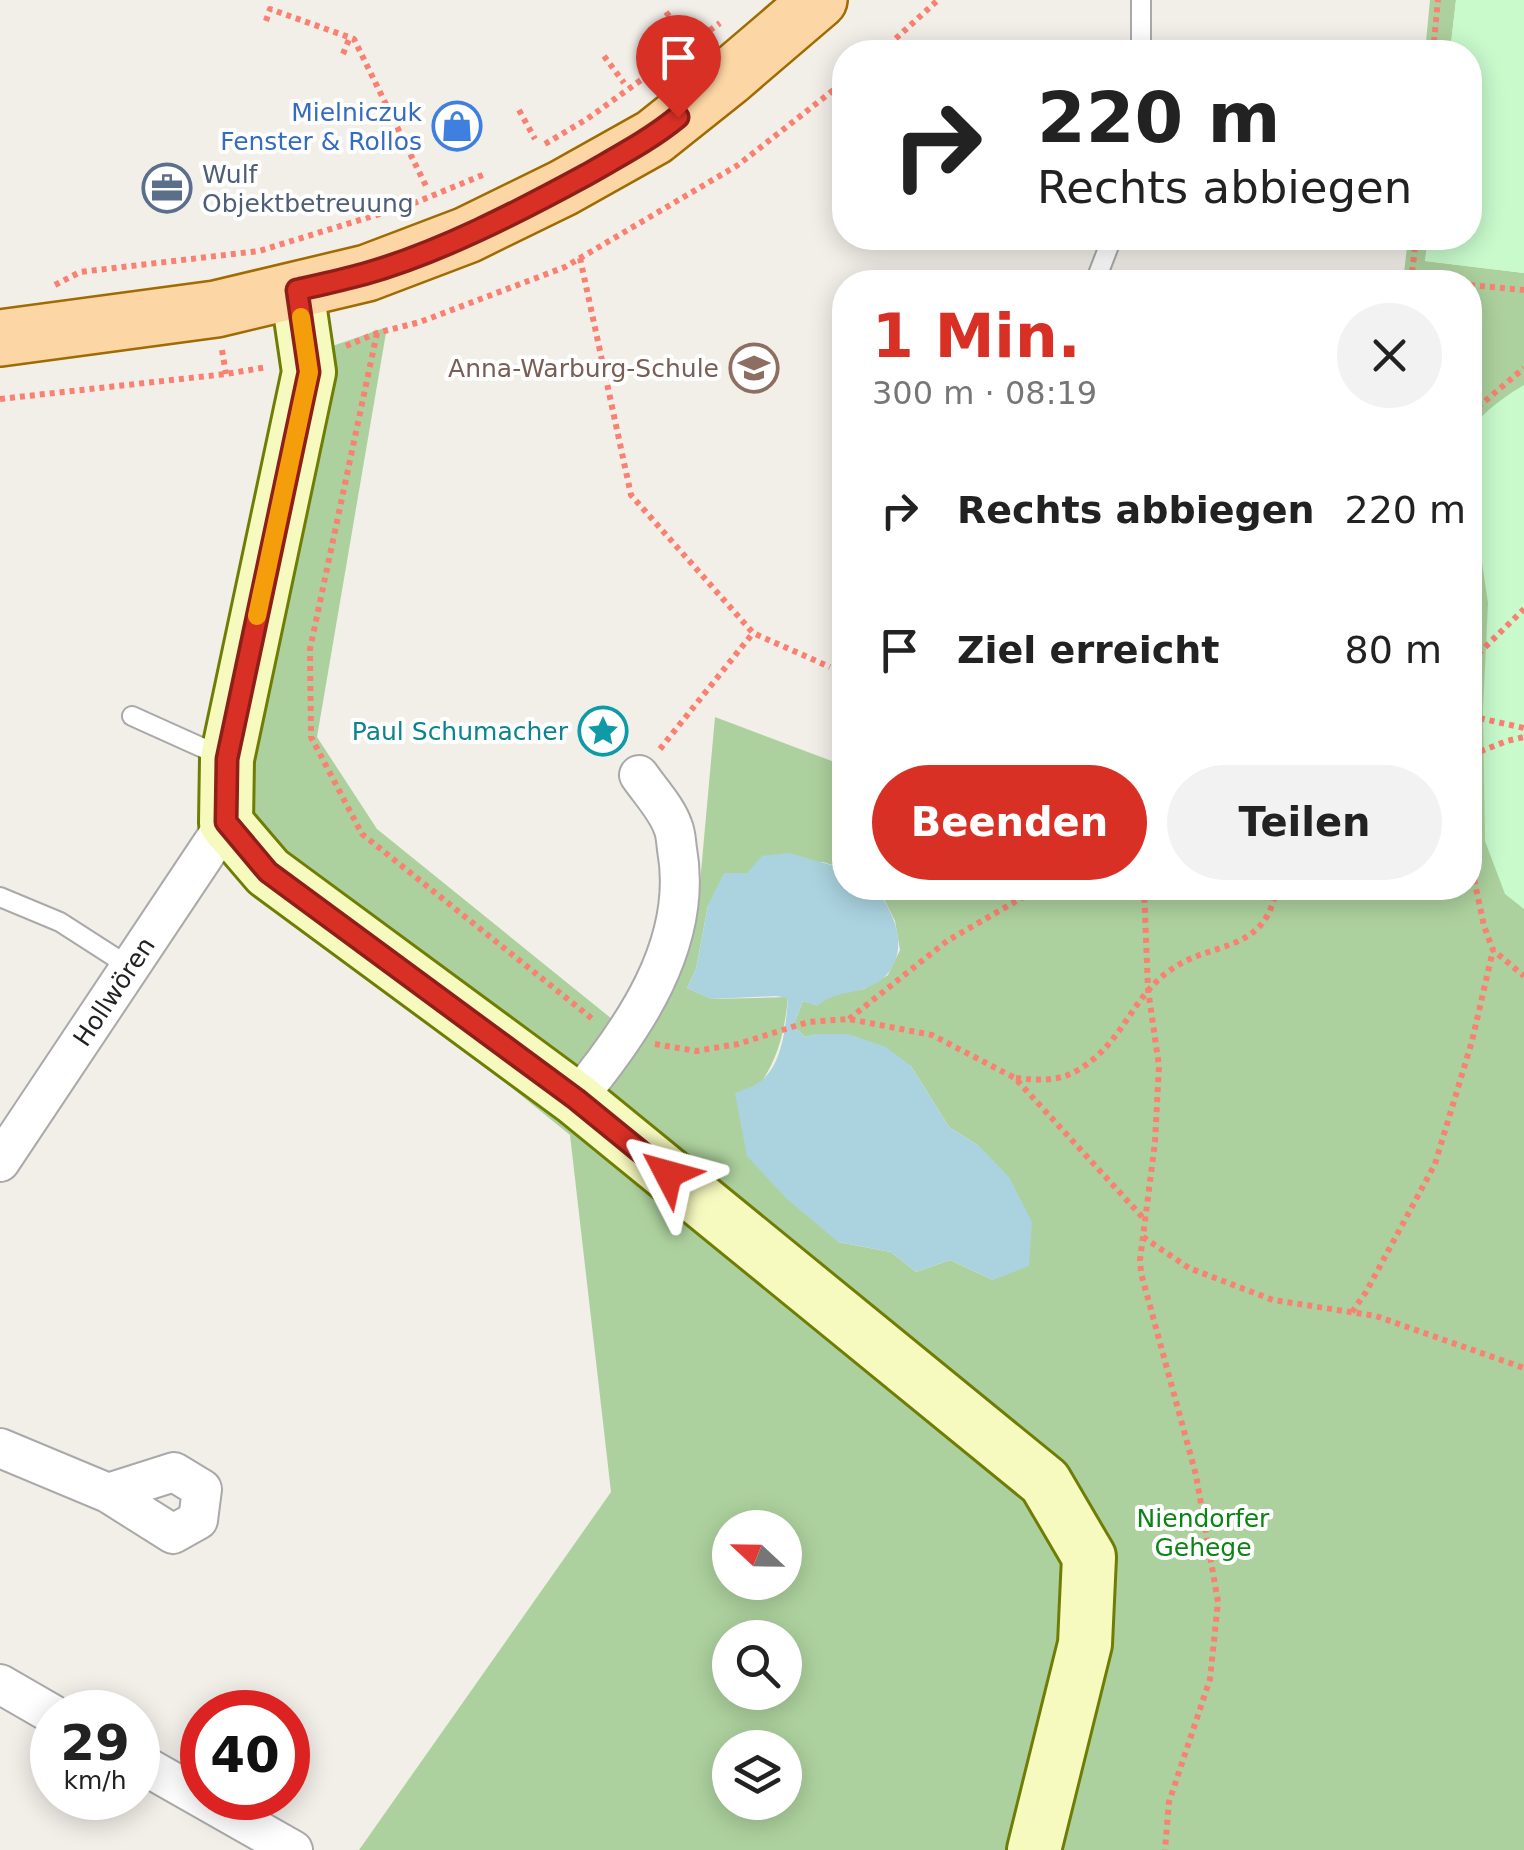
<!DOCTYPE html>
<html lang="de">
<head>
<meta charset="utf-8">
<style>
	body { margin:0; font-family:"DejaVu Sans",sans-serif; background:#f2f2f2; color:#222; height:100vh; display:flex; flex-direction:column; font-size:38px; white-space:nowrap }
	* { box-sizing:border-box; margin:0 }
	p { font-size:32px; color:#767676 }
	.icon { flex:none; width:55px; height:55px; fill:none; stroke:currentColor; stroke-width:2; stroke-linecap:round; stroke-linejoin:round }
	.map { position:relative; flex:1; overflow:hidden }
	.drawer { position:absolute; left:832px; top:270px; width:650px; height:630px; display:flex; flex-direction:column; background:#fff; border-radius:40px; box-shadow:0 5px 25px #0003 }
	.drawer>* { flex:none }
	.top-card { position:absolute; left:832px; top:40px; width:650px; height:210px; border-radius:40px; box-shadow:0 5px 25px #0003; background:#fff; color:#222; overflow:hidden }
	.needle { width:65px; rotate:292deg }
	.controls { position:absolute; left:712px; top:1510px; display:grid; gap:20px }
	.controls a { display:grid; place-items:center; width:90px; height:90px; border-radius:50%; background:#fff; box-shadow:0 5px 25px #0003; font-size:50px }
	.speed { position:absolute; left:30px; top:1690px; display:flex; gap:20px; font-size:50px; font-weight:700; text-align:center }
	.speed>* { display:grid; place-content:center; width:130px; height:130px; border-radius:50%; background:#fff; box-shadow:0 5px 25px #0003; line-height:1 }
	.speed small { font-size:25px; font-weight:400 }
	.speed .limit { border:15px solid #d22; background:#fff; color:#111 }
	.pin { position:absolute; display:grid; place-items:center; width:85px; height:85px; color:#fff; margin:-102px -42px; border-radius:50% 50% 50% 0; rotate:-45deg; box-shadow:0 0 10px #0007 }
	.pin .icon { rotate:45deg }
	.me { position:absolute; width:110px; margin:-55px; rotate:309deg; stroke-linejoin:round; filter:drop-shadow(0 0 8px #0008) }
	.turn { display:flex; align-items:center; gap:35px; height:210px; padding:0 40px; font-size:45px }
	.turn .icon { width:130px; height:130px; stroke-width:2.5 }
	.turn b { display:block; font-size:70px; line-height:85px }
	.round { display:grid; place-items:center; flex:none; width:105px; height:105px; border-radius:52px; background:#f2f2f2 }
	.head { display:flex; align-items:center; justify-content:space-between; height:170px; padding:0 40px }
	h1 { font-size:60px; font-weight:700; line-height:75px; color:#d93025 }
	.primary-button { display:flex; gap:20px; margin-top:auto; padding:20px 40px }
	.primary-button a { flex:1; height:115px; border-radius:60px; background:#d93025; color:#fff; font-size:40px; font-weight:700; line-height:115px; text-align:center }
	.primary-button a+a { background:#f2f2f2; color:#222 }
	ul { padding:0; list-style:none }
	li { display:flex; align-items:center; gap:30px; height:140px; padding:0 40px }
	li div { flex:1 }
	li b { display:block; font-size:38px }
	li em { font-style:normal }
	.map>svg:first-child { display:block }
</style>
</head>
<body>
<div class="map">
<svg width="1524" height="1850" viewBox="0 0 1524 1850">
	<rect width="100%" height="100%" fill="#f2efe9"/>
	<g fill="#add19e" fill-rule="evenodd">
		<path d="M1430,0h26l-6,52h-25z"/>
		<path d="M1408,238h20l-3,23 99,12v1577h-1165l252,-358 -41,-357 -336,-273 87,-512 66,-23 -70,410 60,92 235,190 30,11 55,-114 18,-199 130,49v103l-22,-7 -75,11 -40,32 -12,64 -9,19 25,11 76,-2c-3,32 -9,59 -27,86l77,159 53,10 25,20 34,-12 43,20 -14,-134 -30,-19 -38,-61 -95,-32 -11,3 -9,-9v-9l7,-18 14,4 14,-10 33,-6 24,-14 12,-25 -5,-29 -14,-28 -7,-5h596v-606h-67zM730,1528h55v54h-55zM730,1638h55v54h-55zM730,1748h55v54h-55z"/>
	</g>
	<g fill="#c8facc">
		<path d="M1456,0h68v273l-99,-12 3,-23h42v-186h-20z"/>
		<path d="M1524,385v524l-19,-15 -20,-53 -2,-131 5,-107 -13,-87 -5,-82c7,-19 37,-39 54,-49z"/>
	</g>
	<path fill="#aad3df" d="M789,853l56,16v19c31,0 34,-1 47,28 14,32 5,64 -32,74 -19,5 -26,3 -43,16l-14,-5 -7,18v9l9,9 10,-3h33l38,13 25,19 38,61 30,19 30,31 23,45 -3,44 -36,14 -43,-20 -34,12 -25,-20 -53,-10 -51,-43 -40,-43 -12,-63c7,-3 17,-5 23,-10 25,-16 28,-59 30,-85l-12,-2 -65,3 -24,-11 9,-19 12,-64 16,-32h23l15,-17z"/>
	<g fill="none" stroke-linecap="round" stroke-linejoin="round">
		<g stroke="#a9a9a9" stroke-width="22">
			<g id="lane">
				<path d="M1141,52v-52"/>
				<path d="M1095,282l17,-44"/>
				<path d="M132,716l91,41"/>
				<path d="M0,897l60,25 70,45"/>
			</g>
		</g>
		<g stroke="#a9a9a9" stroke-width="42">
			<g id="street">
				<path d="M576,1099c57,-69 118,-156 101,-250 -1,-7 -1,-15 -4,-22 -6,-18 -23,-36 -34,-52"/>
				<path id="s1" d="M0,1162l226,-339"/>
				<path d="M0,1448l108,45 65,41 25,-14 4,-31 -28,-17 -66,21"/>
				<path d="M0,1684l52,30"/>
				<path d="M138,1762l155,88"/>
			</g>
		</g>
		<g stroke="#707d05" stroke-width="58">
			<path id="secondary" d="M297,290l12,82 -82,387 -1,64 42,49 308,227 469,383 44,75 -4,87 -51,206"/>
		</g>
		<g stroke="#a06b00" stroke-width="60">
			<path id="primary" d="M0,338l216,-29 151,-36 100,-38 96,-47 91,-51 74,-59 91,-78"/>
		</g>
		<g stroke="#fa8072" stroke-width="6" stroke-dasharray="5 5" stroke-linecap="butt">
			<path d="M666,12l19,25"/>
			<path d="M266,21l4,-12 84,30 73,149"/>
			<path d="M881,52l57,-52"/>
			<path d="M1433,52l5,-52"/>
			<path d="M343,54l7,-17"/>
			<path d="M604,56l20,27"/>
			<path d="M519,110l16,29"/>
			<path d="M545,144l42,-25 133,-96"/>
			<path d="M580,258l51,237 122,138 77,34"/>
			<path d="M1411,282l5,-44"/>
			<path d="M1413,282l-1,-2 31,2"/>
			<path d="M55,285l25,-13 179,-21 153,-47 73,-30"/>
			<path d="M1470,285l54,5"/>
			<path d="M377,333l-67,316 1,88 51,97 233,187"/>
			<path d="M346,346l31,-13 43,-11 145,-55 173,-102 107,-84"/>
			<path d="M222,350l4,24"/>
			<path d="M0,399l226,-25 41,-7"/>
			<path d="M1470,414l54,-46"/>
			<path d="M1470,566c10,62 10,128 0,190"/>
			<path d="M1478,654l46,-45"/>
			<path d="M1470,716l54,12"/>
			<path d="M660,749l93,-116"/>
			<path d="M1471,755l36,-14 17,-4"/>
			<path d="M1470,860l14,66 9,24 31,26"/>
			<path d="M1144,888l4,101 11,77 -4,76 -15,118 1,13 55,202 22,127 -8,77 -41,123 -4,48"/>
			<path d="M849,1019l98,-78 92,-53"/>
			<path d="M655,1044l41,7 42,-7 70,-22 41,-3 83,16 83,43 130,142"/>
			<path d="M1016,1078c21,2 41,4 60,-7 47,-26 53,-71 93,-100 41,-31 97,-16 107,-83"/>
			<path d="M1143,1237l46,31 84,32 103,16 148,52"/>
			<path d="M1352,1312l14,-20 69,-128 37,-123 21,-91"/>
		</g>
		<use href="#lane" stroke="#fff" stroke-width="18"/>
		<use href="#street" stroke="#fff" stroke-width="38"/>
		<use href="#secondary" stroke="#f7fabf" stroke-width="52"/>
		<use href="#primary" stroke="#fcd6a4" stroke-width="55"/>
	</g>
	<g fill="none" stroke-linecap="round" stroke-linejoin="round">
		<g stroke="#8d1f18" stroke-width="25">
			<path id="route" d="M668,1174l-92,-75 -308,-227 -42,-50 1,-63 82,-387 -12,-82c22,-5 45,-10 67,-16 75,-21 156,-63 224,-100 31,-18 62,-34 90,-57"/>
		</g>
		<use href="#route" stroke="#d93025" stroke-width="18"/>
		<path stroke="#f59e0b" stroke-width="18" d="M257,616l52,-244 -8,-55"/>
	</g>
	<defs>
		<g id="shop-ring" transform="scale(2.5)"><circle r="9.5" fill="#fff" stroke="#3f7fe0" stroke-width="1.5"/><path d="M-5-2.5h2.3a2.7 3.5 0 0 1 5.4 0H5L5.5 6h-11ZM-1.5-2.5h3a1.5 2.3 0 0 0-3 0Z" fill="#3f7fe0"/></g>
		<g id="office-ring" transform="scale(2.5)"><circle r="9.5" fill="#fff" stroke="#5c6f8a" stroke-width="1.5"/><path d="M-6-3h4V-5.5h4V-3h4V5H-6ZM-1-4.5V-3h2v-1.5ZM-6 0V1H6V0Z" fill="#5c6f8a"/></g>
		<g id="school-ring" transform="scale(2.5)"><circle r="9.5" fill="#fff" stroke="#8d6e63" stroke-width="1.5"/><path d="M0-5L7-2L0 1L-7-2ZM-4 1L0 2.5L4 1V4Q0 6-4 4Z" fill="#8d6e63"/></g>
		<g id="sight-ring" transform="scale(2.5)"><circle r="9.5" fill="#fff" stroke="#0f9aa8" stroke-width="1.5"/><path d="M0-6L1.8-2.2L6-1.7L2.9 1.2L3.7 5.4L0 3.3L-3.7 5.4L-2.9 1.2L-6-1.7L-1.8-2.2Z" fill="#0f9aa8"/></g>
	</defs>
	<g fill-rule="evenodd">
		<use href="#shop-ring" x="457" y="126"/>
		<use href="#office-ring" x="167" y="188"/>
		<use href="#school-ring" x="754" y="368"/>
		<use href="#sight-ring" x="603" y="731"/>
	</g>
	<g text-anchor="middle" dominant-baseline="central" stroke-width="8" stroke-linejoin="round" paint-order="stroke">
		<g font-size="25" fill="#366cbe" stroke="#fff" text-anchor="end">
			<text x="422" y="112">Mielniczuk<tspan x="422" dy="29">Fenster &amp; Rollos</tspan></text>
		</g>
		<g font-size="25" fill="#4e5e75" stroke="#fff" text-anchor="start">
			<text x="202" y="174">Wulf<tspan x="202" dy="29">Objektbetreuung</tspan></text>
		</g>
		<g font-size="25" fill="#785e54" stroke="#fff" text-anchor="end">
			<text x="719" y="368">Anna-Warburg-Schule</text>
		</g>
		<g font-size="25" fill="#0d838f" stroke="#fff" text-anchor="end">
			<text x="568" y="731">Paul Schumacher</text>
		</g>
		<g font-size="25" fill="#222" stroke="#fff">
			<text stroke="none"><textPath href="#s1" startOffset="205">Hollwören</textPath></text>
		</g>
		<g font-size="25" fill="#0c8416" stroke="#fff">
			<text x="1203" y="1518">Niendorfer<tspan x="1203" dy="29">Gehege</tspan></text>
		</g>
	</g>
</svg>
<div class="controls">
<a><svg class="needle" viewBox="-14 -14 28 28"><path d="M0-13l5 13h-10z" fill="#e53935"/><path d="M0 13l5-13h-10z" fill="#767676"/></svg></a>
<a><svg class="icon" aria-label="search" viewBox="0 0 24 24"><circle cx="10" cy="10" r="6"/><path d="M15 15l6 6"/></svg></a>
<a><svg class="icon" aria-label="layers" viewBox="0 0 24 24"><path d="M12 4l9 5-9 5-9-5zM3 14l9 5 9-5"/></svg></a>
</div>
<div class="speed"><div>29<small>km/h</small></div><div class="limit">40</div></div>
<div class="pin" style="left:678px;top:117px;background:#d93025"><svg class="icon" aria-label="arrive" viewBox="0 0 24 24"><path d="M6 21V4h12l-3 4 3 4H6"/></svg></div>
<svg class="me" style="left:668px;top:1174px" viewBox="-20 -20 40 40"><path d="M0-17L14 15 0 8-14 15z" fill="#d93025" stroke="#fff" stroke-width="4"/></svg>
<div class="top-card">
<div class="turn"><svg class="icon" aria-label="right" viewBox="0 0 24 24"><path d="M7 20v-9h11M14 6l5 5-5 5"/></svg><div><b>220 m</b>Rechts abbiegen</div></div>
</div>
<section class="drawer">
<div class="head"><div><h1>1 Min.</h1><p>300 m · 08:19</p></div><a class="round"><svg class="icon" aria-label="close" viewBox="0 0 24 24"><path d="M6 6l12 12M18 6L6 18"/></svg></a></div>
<ul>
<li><svg class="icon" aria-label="right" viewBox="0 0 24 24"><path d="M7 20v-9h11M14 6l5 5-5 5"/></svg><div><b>Rechts abbiegen</b></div><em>220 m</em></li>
<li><svg class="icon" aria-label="arrive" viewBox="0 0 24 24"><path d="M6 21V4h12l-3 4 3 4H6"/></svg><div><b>Ziel erreicht</b></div><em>80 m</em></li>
</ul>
<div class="primary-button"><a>Beenden</a><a>Teilen</a></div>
</section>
</div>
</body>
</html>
